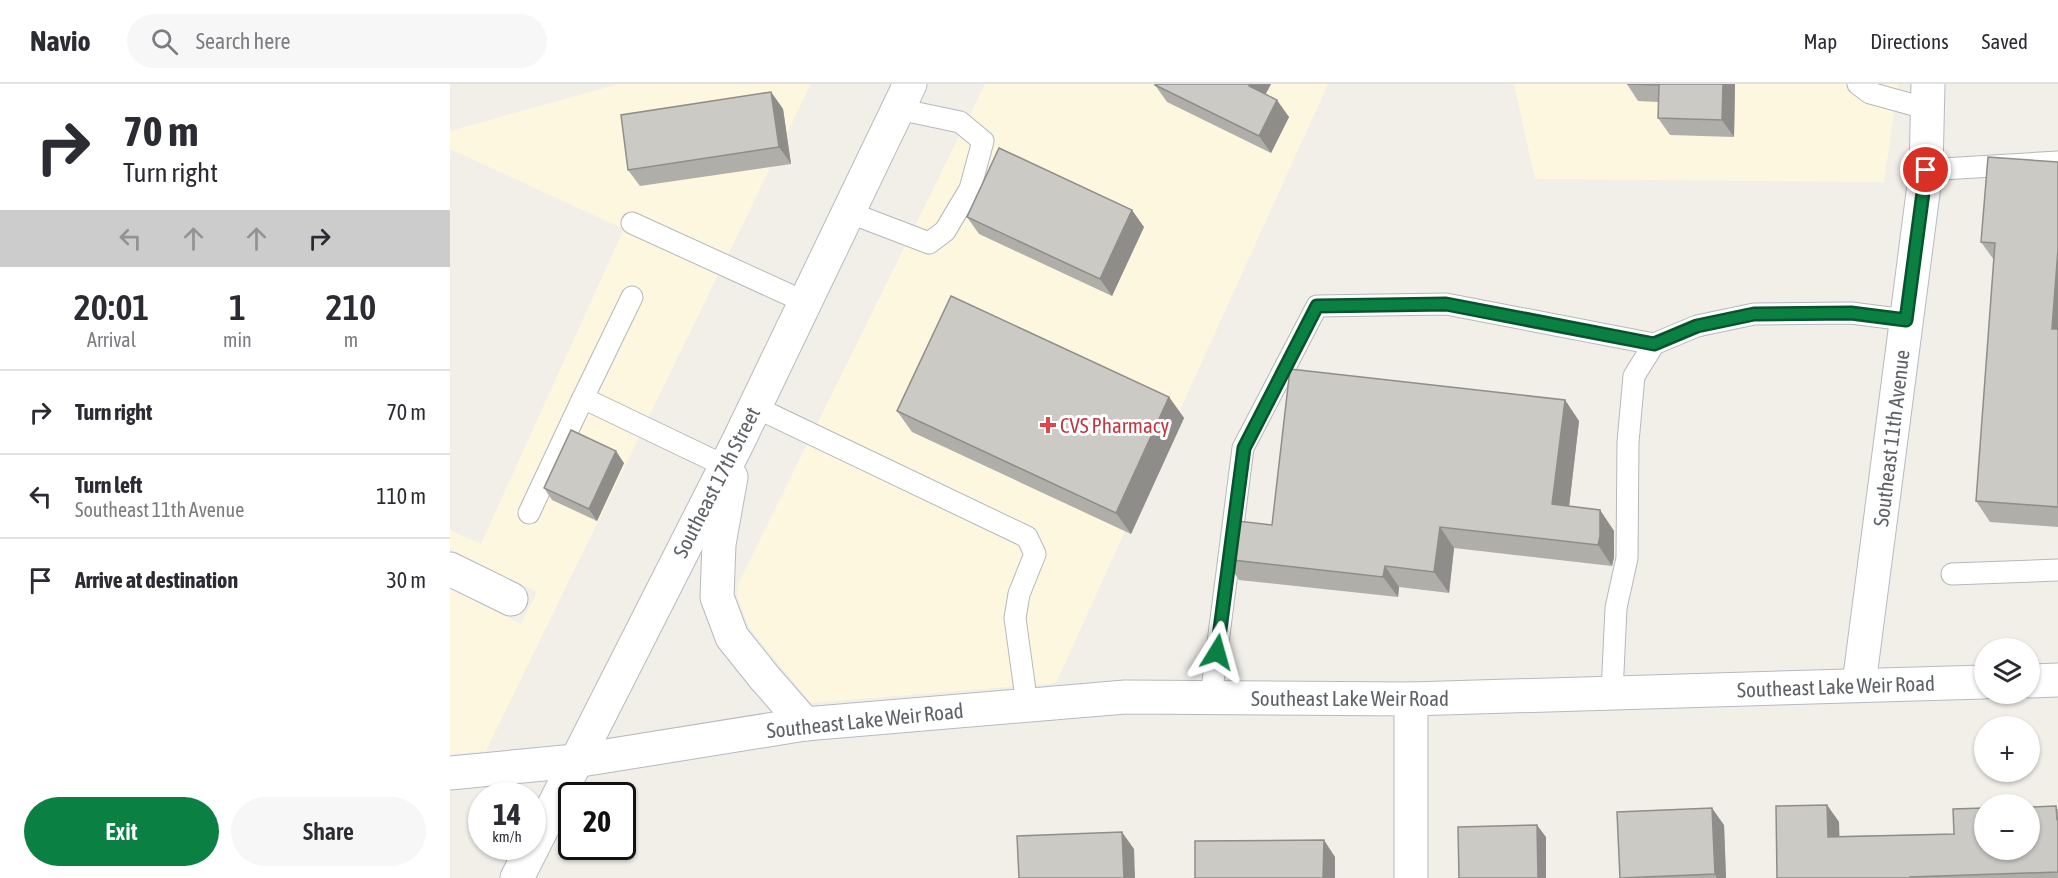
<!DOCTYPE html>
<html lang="en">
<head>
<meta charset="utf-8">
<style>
	body { margin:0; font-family:"Asap Condensed",sans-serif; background:#f7f7f7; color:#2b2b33; height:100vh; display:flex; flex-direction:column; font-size:22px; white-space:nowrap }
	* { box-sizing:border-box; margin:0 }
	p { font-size:20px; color:#7c7c81 }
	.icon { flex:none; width:33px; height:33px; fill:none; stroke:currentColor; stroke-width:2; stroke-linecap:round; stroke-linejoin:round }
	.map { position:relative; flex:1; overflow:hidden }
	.drawer { display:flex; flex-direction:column; background:#fff; width:450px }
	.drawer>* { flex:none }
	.banner { background:#fff; color:#2b2b33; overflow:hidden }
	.fabs { position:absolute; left:1524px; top:554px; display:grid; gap:12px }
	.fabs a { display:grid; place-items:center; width:66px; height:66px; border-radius:50%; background:#fff; box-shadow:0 2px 4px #0004; font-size:30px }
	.speed { position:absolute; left:18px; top:698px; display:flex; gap:12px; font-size:30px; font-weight:700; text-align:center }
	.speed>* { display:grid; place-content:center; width:78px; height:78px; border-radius:50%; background:#fff; box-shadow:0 2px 4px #0004; line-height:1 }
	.speed small { font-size:15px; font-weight:400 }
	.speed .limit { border:3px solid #111; border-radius:9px; background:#fff; color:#111 }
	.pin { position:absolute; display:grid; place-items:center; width:51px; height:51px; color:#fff; margin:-26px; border:3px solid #fff; border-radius:50%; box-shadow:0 2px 6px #0007 }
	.me { position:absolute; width:66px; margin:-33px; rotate:8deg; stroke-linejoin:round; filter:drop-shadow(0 0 4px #0008) }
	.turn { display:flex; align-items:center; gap:21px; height:126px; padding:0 24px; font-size:27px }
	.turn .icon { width:78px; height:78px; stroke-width:2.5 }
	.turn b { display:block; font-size:42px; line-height:51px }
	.lanes { display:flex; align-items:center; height:57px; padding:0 24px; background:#0003; justify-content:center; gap:30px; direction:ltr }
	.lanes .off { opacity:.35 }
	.eta { display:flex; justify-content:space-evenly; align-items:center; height:102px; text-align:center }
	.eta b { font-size:36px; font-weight:600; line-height:42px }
	.button { display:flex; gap:12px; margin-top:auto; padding:12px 24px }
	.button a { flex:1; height:69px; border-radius:36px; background:#0b8043; color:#fff; font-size:24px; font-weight:600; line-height:69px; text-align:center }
	.button a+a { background:#f7f7f7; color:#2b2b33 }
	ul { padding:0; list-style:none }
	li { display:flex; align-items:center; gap:18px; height:84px; padding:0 24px; border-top:2px solid #e1e1e2 }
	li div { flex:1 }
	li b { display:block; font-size:22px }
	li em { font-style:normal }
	header { display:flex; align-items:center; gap:36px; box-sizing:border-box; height:84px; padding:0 30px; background:#fff; border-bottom:2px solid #e1e1e2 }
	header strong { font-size:28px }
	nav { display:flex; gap:33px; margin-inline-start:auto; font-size:21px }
	.search { width:420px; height:54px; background:#f7f7f7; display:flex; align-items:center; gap:15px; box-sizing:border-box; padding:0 21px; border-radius:33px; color:#7c7c81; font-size:22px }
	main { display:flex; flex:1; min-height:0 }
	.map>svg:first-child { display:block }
</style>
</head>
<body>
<header>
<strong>Navio</strong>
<div class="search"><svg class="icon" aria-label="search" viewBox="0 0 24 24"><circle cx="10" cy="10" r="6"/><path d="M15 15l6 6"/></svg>Search here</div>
<nav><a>Map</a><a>Directions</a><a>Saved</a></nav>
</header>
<main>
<section class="drawer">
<div class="banner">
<div class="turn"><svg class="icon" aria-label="right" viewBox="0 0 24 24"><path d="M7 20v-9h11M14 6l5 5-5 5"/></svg><div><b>70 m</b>Turn right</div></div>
<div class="lanes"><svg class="icon off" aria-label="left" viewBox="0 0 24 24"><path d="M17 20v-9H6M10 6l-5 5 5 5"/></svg><svg class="icon off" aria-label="ahead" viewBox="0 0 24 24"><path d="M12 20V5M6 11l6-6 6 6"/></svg><svg class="icon off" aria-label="ahead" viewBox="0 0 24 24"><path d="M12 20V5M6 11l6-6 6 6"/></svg><svg class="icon" aria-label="right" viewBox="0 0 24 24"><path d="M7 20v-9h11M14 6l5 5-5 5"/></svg></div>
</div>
<div class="eta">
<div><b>20:01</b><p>Arrival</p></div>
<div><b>1</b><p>min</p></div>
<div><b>210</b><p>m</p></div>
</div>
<ul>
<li><svg class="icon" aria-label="right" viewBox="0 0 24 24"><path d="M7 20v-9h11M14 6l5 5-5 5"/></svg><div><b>Turn right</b></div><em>70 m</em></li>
<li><svg class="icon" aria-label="left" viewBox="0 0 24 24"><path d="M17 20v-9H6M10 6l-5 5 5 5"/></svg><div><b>Turn left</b><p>Southeast 11th Avenue</p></div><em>110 m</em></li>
<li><svg class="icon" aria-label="arrive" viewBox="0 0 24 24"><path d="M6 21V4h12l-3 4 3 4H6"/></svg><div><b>Arrive at destination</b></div><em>30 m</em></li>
</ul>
<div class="button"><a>Exit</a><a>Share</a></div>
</section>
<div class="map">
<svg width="1608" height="794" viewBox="0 0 1608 794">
	<rect width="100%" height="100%" fill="#f1efe8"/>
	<g fill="#fef7e0">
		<path d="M169,0h192l-325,667 -36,3v-165l71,35 16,-32 -87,-43v-19l31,14 143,-315 -174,-80v-18z"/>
		<path d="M535,0h343l-272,599 -245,20 -61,-74 -13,-33 1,-12z"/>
		<path d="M1064,0h384l-14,98 -349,-3z"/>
	</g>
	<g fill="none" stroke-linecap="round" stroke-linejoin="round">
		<g stroke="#b5b8bc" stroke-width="23">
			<g id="lane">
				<path d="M1408,0l12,9 58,16"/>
				<path d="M1476,86l132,-8"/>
				<path d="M398,128l81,31 16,-12 25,-42 13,-48 -23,-19 -62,-13"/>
				<path d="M182,139l173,79"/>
				<path d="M133,314l49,-101"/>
				<path d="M305,323l272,130 8,17 -16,40 -4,24 12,87"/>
				<path d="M79,429l54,-115 142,68"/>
				<path d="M1502,490l106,-4"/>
				<path d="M1162,609l4,-85 11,-50 1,-116 6,-66 20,-32 43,-18 57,-12 97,-1 55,7"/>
				<path d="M761,613l32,-249 74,-142 129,-2 208,40"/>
			</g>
		</g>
		<g stroke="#b5b8bc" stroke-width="35">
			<g id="street">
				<path d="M0,485l61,30"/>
				<path d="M961,615v179"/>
			</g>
		</g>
		<g stroke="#b6babf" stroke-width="35">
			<g id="secondary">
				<path d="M281,393l-12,67 -2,53 15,40 32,40 41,47"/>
				<path d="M1580,597l28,-1"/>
				<path d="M1409,600l67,-514 2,-86"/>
				<path d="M0,689l125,-12 230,-37 320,-27 286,2 573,-17"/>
				<path d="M67,794l221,-436 172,-358"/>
			</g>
		</g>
		<use href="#lane" stroke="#fff" stroke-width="21"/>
		<use href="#street" stroke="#fff" stroke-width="33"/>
		<use href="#secondary" stroke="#fff" stroke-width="33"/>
	</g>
	<g fill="#afaea9">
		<path d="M706,0h115l-6,10 24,23 -18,36 -104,-51 -12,-17z"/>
		<path d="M1177,0h108l-1,53 -64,-2 -12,-17v-16l-20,-1z"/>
		<path d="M321,8l12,17 8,55 -151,22 -12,-16z"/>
		<path d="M1608,78v365l-68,-5 -14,-21 18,-241 -13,-18z"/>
		<path d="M517,133l177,10 -32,69 -133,-62z"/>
		<path d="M719,313l15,21 -53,116 -219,-102 -15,-21z"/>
		<path d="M1115,316l14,21 -10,85 31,4 14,21v26l-2,9 -158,-18 -5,45 -50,-6 -1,10 -159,-17 -15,-21 48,-34z"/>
		<path d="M174,379l-27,58 -45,-21 -8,-12z"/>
		<path d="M1377,721l12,17v14l115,-2 104,-25v69h-281z"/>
		<path d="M1274,741l2,53h-106z"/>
	</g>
	<g fill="#8f8d8a">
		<path d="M800,0h21l-10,19 -12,-17z"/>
		<path d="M1273,0h12l-1,53 -12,-17z"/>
		<path d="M321,8l12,17 8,55 -12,-17z"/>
		<path d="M827,16l12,17 -18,36 -12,-17z"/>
		<path d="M682,126l12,17 -32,69 -12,-17z"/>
		<path d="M1608,165v88l-6,-8z"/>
		<path d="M719,313l15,21 -53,116 -15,-21z"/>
		<path d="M1115,316l14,21 -12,104 -15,-21z"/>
		<path d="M166,367l8,12 -27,58 -8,-12z"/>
		<path d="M1150,426l14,21v26l-2,9 -14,-21z"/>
		<path d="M990,443l14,21 -5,45 -15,-21z"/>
		<path d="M935,482l14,21 -1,10 -15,-20z"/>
		<path d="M1377,721l12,17 1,32 -12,-17z"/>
		<path d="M1262,724l12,17 2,53h-9l-2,-4z"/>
		<path d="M1087,741l9,12v41h-8z"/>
		<path d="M672,748l12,17 1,29h-11z"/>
		<path d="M874,756l11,17v21h-12z"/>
	</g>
	<g fill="#cccac5" stroke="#8f8d8a" stroke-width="1.5">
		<path d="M706,0h94l-1,2 28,14 -18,36 -104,-51z"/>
		<path d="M1177,0h96l-1,36 -64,-2 1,-33z"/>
		<path d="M321,8l8,55 -151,23 -7,-55z"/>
		<path d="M549,64l133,62 -32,69 -133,-62z"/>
		<path d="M1538,73l70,5v87l-6,80h6v178l-82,-6 19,-258 -14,-1z"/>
		<path d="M501,212l218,101 -53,116 -219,-102z"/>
		<path d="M840,285l275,31 -13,104 48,6v26l-2,9 -158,-18 -6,45 -49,-6 -2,11 -159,-18 5,-39 43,5z"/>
		<path d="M121,346l45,21 -27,58 -45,-21z"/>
		<path d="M1377,721l1,32 126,-3 -1,-25 31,-1v41h46v-42l26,-1 1,13 1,-1v54l-148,5v1h-133l-1,-72z"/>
		<path d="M1262,724l3,66 -95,4 -3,-66z"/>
		<path d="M1087,741l1,53h-79l-1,-51z"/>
		<path d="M672,748l2,46h-105l-2,-42z"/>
		<path d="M874,756l-1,38h-128v-37z"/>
	</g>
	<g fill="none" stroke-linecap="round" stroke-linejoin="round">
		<g stroke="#07532c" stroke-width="15">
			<path id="route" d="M767,568l27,-204 73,-142 129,-2 208,40 43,-18 57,-12 97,-1 55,7 20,-150"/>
		</g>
		<use href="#route" stroke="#0b8043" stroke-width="10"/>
	</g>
	<path fill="#e0444e" stroke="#fff" stroke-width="2" d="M595 332h6v6h6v6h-6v6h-6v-6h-6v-6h6z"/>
	<g text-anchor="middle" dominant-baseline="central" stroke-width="6" stroke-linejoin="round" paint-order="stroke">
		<g font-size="21" fill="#be3a42" stroke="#fff" text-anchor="start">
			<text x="610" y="341">CVS Pharmacy</text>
		</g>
		<g font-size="21" fill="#5f6368" stroke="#fff">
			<text transform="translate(1441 354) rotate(-83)">Southeast 11th Avenue</text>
			<text transform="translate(266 398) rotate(-63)">Southeast 17th Street</text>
			<text transform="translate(1386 602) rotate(-2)">Southeast Lake Weir Road</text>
			<text x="900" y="614">Southeast Lake Weir Road</text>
			<text transform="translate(415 636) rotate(-6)">Southeast Lake Weir Road</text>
		</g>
	</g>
</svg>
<div class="fabs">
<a><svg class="icon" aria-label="layers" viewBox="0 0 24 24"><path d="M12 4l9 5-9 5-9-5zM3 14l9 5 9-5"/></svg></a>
<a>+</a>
<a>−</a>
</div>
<div class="speed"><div>14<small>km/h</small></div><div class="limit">20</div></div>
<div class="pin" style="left:1476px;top:86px;background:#d93025"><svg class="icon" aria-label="arrive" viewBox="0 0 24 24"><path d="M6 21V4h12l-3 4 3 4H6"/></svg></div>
<svg class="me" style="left:767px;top:568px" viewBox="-20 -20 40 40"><path d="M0-17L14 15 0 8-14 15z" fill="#0b8043" stroke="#fff" stroke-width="4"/></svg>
</div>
</main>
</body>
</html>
